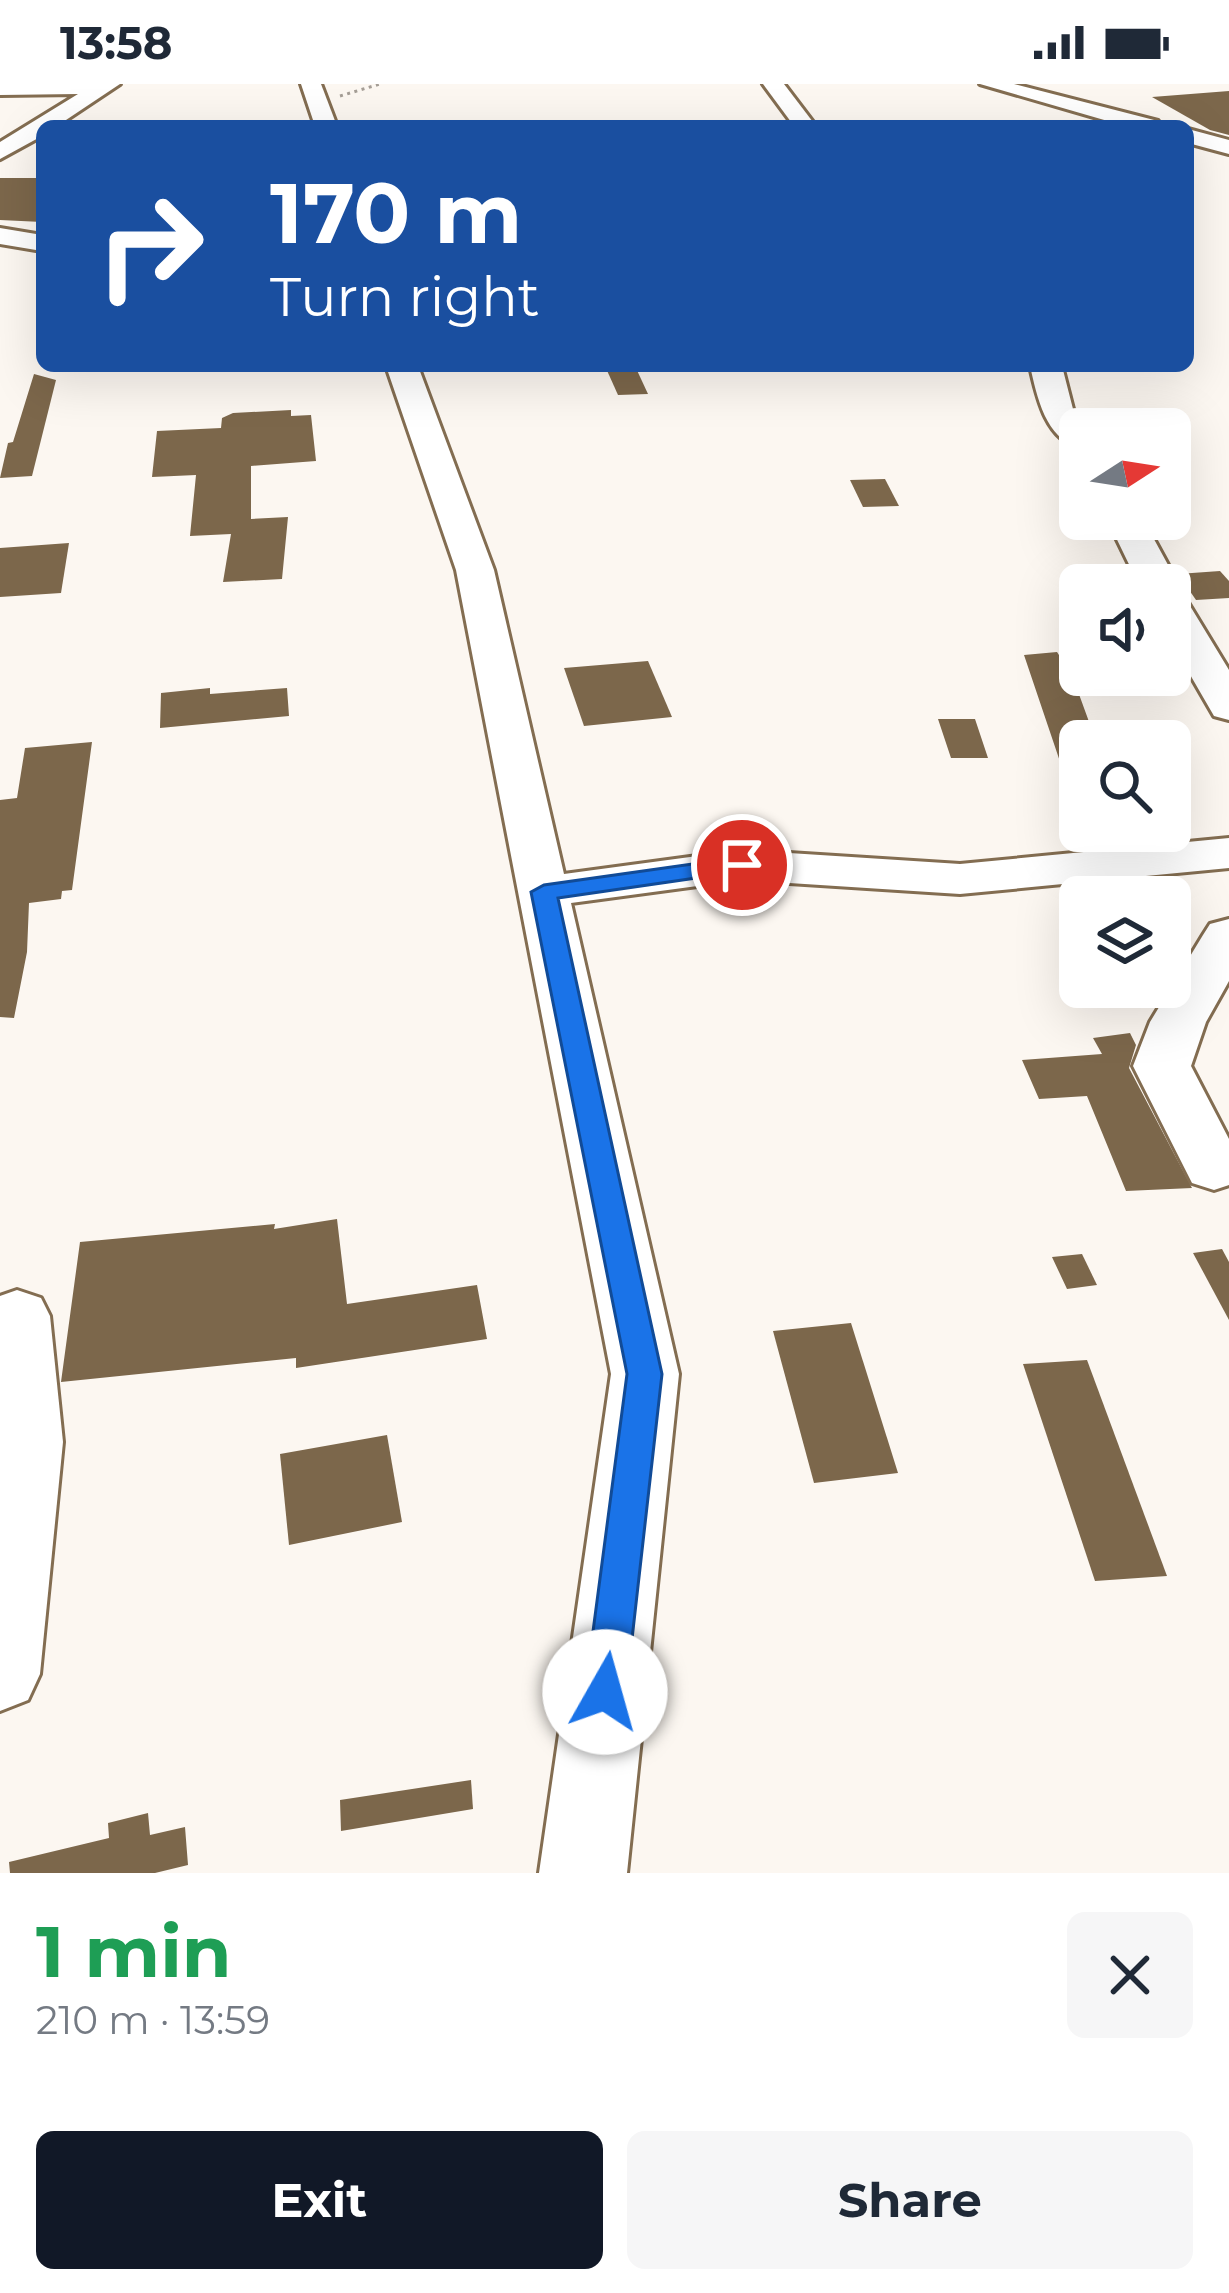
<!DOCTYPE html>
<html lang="en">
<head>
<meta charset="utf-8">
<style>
	body { margin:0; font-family:Montserrat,sans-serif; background:#f6f6f7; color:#1f2937; height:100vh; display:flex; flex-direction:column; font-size:45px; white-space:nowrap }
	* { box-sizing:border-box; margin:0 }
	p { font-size:39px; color:#747a83 }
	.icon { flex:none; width:66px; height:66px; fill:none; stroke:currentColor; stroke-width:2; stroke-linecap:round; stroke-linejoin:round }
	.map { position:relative; height:1789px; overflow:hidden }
	.panel { display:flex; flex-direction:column; background:#fff; flex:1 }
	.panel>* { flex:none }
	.banner { position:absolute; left:36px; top:36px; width:1158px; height:252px; border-radius:18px; box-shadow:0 12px 48px #0002; background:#1a4fa0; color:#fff; overflow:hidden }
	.needle { width:78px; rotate:78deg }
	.fabs { position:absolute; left:1059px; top:324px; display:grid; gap:24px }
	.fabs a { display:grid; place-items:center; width:132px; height:132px; border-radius:18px; background:#fff; box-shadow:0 12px 48px #0002; font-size:60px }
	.pin { position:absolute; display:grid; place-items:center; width:102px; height:102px; color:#fff; margin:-51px; border:6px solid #fff; border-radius:50%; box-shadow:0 3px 12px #0007 }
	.me { position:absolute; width:132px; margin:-66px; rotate:7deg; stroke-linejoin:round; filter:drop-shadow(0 0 9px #0008) }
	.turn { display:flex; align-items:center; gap:42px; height:252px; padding:0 36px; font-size:54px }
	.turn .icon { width:156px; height:156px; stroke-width:2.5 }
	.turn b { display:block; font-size:84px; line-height:102px }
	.round { display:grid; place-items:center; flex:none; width:126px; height:126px; border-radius:18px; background:#f6f6f7 }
	.summary { display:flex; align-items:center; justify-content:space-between; height:204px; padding:0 36px }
	h1 { font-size:72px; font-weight:700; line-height:90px; color:#1e9e55 }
	.primary-button { display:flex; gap:24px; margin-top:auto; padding:24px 36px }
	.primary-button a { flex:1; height:138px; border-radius:18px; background:#111827; color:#fff; font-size:48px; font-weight:700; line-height:138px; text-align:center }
	.primary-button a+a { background:#f6f6f7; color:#1f2937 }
	.status { display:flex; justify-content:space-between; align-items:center; height:84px; padding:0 60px; background:#fff; direction:ltr }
	.status svg { height:33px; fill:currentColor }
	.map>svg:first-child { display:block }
</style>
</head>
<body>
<div class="status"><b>13:58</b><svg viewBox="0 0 49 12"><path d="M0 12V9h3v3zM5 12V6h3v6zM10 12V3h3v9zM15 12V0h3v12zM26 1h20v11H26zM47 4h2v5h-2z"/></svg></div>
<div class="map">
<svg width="1229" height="1789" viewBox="0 0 1229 1789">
	<rect width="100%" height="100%" fill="#fcf7f1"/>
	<g fill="#7c674b">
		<path d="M1229,7v44l-19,-5 -58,-33z"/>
		<path d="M0,94h42v44l-42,-2z"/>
		<path d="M605,282h30l13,28 -30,1z"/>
		<path d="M34,290l22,6 -24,96 -32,2 8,-35 5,-1z"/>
		<path d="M291,326v6l20,-1 5,46 -65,5v53l37,-2 -6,62 -59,3 8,-48 -41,2 6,-61 -44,2 5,-46 64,-3 1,-10 11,-5z"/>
		<path d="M885,395l14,27 -36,1 -13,-27z"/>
		<path d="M69,459l-8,50 -61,4v-49z"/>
		<path d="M1220,487l9,10v17l-33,2 -18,-26z"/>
		<path d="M1057,568l15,23 24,66h-16v61l-6,1 -50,-148z"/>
		<path d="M648,577l24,56 -88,9 -20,-58z"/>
		<path d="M210,604v6l77,-6 2,28 -129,12 1,-35z"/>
		<path d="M938,635h37l13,39h-37z"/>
		<path d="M92,658l-20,148 -10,1 -1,8 -32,4 -2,49 -13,66 -14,-1v-217l17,-2 8,-50z"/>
		<path d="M1130,949l6,12 -7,23 63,120 -66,3 -39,-95 -48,3 -17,-39 80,-6 -9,-16z"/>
		<path d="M337,1135l10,85 130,-19 10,54 -191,29v-10l-235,24 19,-140 195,-18 -1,5z"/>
		<path d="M1222,1165l7,13v58l-36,-67z"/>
		<path d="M1082,1170l15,31 -30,4 -15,-32z"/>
		<path d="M851,1239l47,150 -84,10 -41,-152z"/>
		<path d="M1087,1276l80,216 -72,5 -72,-217z"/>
		<path d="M387,1351l15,87 -113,23 -9,-91z"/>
		<path d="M471,1696l2,29 -132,22 -1,-31z"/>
		<path d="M148,1729l2,22 35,-8 3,38 -33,8h-145l-1,-11 100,-24 -1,-15z"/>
	</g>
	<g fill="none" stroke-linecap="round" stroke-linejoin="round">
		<g stroke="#836d51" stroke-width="6">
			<g id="minor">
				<path d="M0,0h120l-63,42h-15v10l-42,23v-17l78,-48 -78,1z"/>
				<path d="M301,0h20l16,42h-22z"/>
				<path d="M763,0h21l32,42h-22z"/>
				<path d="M980,0h34l144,37 3,5h-36z"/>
				<path d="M1188,45l41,11v14l-41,-11z"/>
				<path d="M0,144l42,7v16l-42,-7z"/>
				<path d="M386,282h32l76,204 70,304 178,-24 218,14 269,-26v30l-269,26 -218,-14 -171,23 108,471 -52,499h-88l72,-499 -155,-804z"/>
				<path d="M1030,282h32l11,43 17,20h-10v19c-35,-9 -43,-52 -50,-82z"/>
				<path d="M1107,435h36l36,66 -6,8 11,3 45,74v50l-15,-4 -44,-76v-55h-31z"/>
				<path d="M1229,835v62l-23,41 -15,44 38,73v46l-15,5 -22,-7 -59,-117 17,-44 53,-87 7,-11z"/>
				<path d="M17,1206l24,8 9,18 13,126 -23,232 -12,26 -28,11v-415z"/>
			</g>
		</g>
		<path stroke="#a59e96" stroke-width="3" stroke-dasharray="3 4.5" stroke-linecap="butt" d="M340,12l40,-12"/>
		<use href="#minor" fill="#fff" fill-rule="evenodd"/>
	</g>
	<path fill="#1a73e8" stroke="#114b97" stroke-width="3" d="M742,773l9,3 3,5 -3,5 -193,28 104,476 -36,318 -6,13 -15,6 -14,-6 -6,-13 42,-318 -96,-482 13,-7z"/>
</svg>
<div class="fabs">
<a><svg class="needle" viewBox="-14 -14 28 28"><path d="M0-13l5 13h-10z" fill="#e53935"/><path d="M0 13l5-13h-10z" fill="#747a83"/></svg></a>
<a><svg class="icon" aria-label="sound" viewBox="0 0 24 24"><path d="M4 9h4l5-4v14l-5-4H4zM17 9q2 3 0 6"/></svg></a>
<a><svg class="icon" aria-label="search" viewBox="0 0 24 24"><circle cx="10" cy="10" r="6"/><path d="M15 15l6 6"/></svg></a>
<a><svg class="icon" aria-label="layers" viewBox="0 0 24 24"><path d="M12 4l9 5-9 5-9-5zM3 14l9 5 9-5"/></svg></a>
</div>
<div class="pin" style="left:742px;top:781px;background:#d93025"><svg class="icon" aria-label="arrive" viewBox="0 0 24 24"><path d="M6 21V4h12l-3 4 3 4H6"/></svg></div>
<svg class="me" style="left:605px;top:1608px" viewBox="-20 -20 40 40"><circle r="19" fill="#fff"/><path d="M0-13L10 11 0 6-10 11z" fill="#1a73e8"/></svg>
<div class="banner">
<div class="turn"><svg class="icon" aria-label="right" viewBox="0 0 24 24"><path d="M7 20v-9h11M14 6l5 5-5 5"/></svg><div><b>170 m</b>Turn right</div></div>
</div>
</div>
<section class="panel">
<div class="summary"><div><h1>1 min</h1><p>210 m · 13:59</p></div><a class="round"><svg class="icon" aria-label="close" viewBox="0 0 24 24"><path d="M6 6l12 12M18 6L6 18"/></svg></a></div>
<div class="primary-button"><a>Exit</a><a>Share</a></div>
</section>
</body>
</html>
